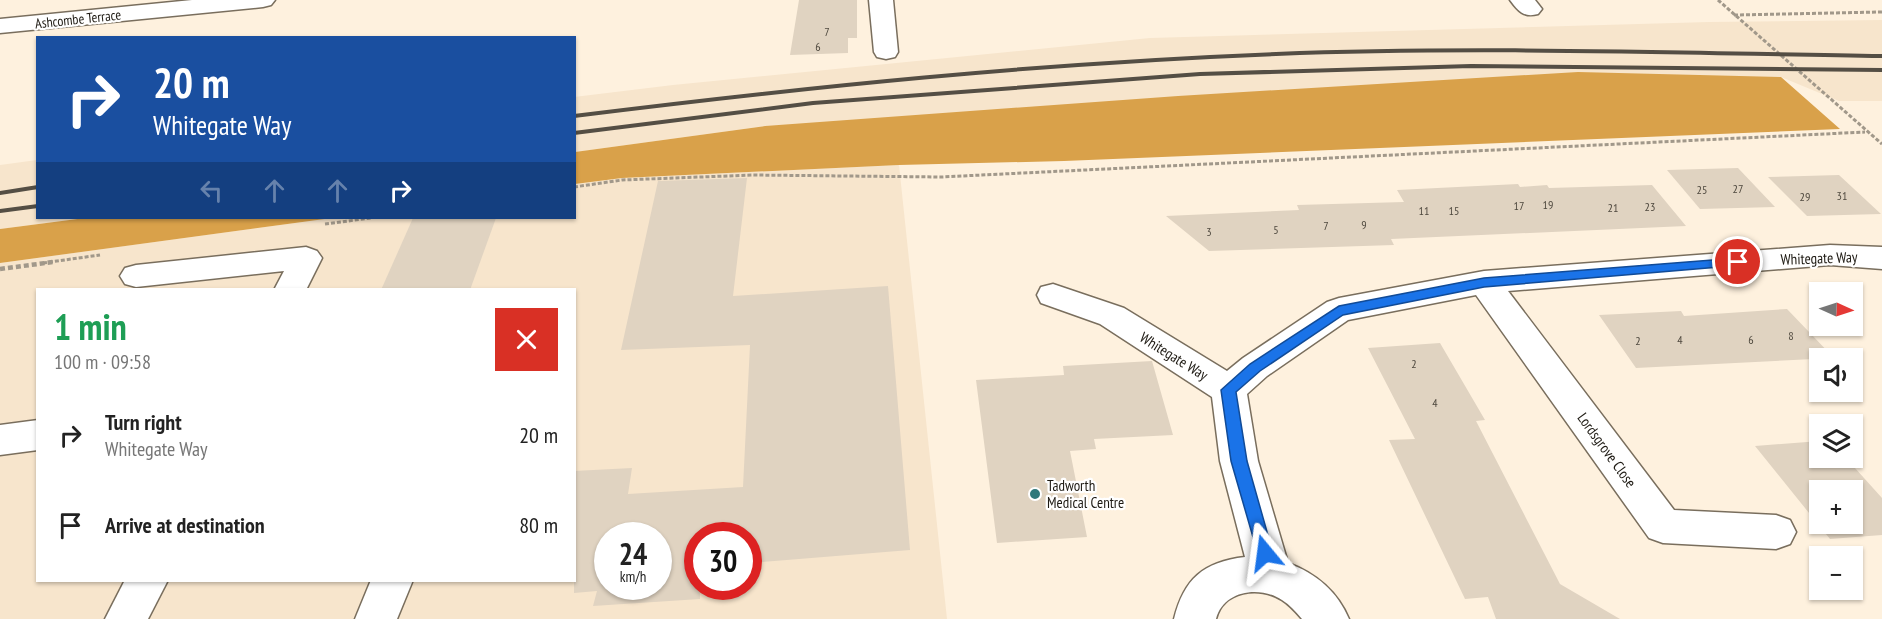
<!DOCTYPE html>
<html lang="en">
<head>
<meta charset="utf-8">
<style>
	body { margin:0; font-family:"PT Sans Narrow",sans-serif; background:#f2f2f2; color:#222; height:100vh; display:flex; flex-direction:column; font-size:22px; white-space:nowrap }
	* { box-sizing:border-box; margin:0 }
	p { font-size:20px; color:#767676 }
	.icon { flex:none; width:33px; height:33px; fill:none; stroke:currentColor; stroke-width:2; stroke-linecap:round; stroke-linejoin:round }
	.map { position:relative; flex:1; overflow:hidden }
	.drawer { position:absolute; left:36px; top:288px; width:540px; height:294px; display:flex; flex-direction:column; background:#fff; border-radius:0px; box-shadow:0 2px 4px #0004 }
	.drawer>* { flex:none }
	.top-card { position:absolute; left:36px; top:36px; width:540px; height:183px; border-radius:0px; box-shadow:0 2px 4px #0004; background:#1a4fa0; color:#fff; overflow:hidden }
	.needle { width:39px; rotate:93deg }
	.tools { position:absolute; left:1809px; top:282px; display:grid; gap:12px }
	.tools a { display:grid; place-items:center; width:54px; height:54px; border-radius:0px; background:#fff; box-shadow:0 2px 4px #0004; font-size:30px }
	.speed { position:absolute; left:594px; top:522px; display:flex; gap:12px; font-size:30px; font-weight:700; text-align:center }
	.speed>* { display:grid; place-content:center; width:78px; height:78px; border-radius:50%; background:#fff; box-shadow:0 2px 4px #0004; line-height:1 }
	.speed small { font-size:15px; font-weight:400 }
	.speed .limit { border:9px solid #d22; background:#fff; color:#111 }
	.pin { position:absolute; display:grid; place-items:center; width:51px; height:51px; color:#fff; margin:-26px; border:3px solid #fff; border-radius:50%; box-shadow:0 2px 6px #0007 }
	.me { position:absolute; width:66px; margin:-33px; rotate:344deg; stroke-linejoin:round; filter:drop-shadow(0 0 4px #0008) }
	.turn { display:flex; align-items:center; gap:21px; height:126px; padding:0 18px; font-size:27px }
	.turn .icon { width:78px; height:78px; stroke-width:2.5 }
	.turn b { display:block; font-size:42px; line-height:51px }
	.lanes { display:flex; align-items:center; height:57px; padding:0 18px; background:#0003; justify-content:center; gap:30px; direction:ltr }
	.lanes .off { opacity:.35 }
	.round { display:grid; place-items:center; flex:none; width:63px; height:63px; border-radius:0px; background:#f2f2f2 }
	.overview { display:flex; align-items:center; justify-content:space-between; height:102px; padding:0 18px }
	h1 { font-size:36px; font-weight:600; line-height:45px; color:#1e9e55 }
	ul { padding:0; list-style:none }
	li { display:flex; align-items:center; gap:18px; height:90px; padding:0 18px }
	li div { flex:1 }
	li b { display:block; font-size:22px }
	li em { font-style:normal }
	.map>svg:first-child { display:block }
</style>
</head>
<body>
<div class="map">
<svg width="1882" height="619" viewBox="0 0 1882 619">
	<rect width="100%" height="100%" fill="#fef1de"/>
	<g fill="#f7e5cc" fill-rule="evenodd">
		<path d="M1882,20v81h-43l-58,-24 -1016,49 -190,26 -1,-55 99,-12 477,-47 559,-16z"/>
		<path d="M37,160l1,58h47l-85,11v-64z"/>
		<path d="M899,165l48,454h-947v-356l332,-45h242l1,-34 47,-6zM38,290h536v290h-536zM608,536h50v50h-50zM698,536h50v50h-50z"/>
	</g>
	<g fill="#d9a14a">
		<path d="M1578,72l203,5 59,52 -776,32 -165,4 -277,13 -47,6v-32l190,-26 413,-30z"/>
		<path d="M85,218h247l-332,45v-34z"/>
	</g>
	<g fill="#e0d3c1" fill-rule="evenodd">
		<path d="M799,0h58v38h-9v15l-58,2z"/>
		<path d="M1738,168l37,39 -75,2 -33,-39z"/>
		<path d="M1839,175l42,39 -74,2 -39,-39z"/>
		<path d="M747,178l-14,118 155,-10 22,264 -162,13v-27h-50l2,63 -107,7 4,-15 -23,2v-122l58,-3 -4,26 115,-7 7,-142 -129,5 37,-169zM608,536h50v50h-50z"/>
		<path d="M1518,184l2,3 27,-2 2,3 103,-3 34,41 -295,13 3,6 -185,6 -43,-35 133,-6 -2,-5 107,-3 -7,-12z"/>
		<path d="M413,218h83l-26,72h-89z"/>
		<path d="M1787,309l47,49 -198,10 -37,-53 82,-4 3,5z"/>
		<path d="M1440,343l45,77 -9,1 84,163 60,35h-124l-8,-22 -23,2 -76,-159 26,-1 -47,-91z"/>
		<path d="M1152,361l21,74 -79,4 2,10 -26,2 17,86 -90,6 -21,-163 88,-5 -1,-9z"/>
		<path d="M1820,441v17h26l36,40v37l-52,4 -75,-93zM1820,490h32v34h-32z"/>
	</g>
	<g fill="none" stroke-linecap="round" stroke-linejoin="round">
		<g stroke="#796e5d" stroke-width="3">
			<g id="minor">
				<path d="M192,0h83l-4,5 -8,2 -263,26v-14z"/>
				<path d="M869,0h24l5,52 -3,5 -9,2 -9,-2 -3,-5z"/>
				<path d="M1510,0h25l7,9 -4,5c-14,4 -20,-3 -28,-14z"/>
				<path d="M1830,245l52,2v22l-52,-4 -322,26 166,219 102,5 14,5 6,12 -6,12 -14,5 -113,-6 -14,-5 -173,-243 -128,25 -81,56 -20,18 11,67 30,102c29,11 49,28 61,56h-47c-6,-7 -12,-14 -20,-19 -23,-15 -59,-9 -66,19h-42c10,-40 29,-57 71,-62l-25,-96 -8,-64 -112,-73 -59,-21 -4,-8 4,-8 12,-3 71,24 103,63 16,-13 84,-56 12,-4 145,-27z"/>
				<path d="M306,247l11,4 5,7 -16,32h-32l10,-19 -148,16 -11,-3 -5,-8 5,-8 11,-3z"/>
				<path d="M38,420v30l-38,5v-30z"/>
				<path d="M125,580h43l-20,39h-43z"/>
				<path d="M371,580h42l-16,39h-42z"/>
			</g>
		</g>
		<g stroke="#a1988a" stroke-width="3" stroke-dasharray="4 2" stroke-linecap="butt">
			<path d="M1718,0l164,144"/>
			<path d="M1734,15l148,-3"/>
			<path d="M574,187l48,-7 131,-5 188,2 924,-45"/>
			<path d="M325,224l46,-6"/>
			<path d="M43,263l57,-8"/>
		</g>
		<path stroke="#a1988a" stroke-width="4.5" stroke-dasharray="5 3" stroke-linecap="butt" d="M0,269l53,-7"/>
		<use href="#minor" fill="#fff" fill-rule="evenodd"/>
		<g stroke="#544e44" stroke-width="4">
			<path d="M574,116c233,-29 467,-53 702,-62 202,-8 404,-1 606,2"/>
			<path d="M574,133l239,-30 387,-29 271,-8 411,4"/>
			<path d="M0,193l38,-6"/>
			<path d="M0,211l38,-5"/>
		</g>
	</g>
	<path fill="#1a73e8" stroke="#114b97" stroke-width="1.5" d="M1738,258l7,4 -2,3 -259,22 -141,28 -83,56 -24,21 11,69 26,92 -2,5 -6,2 -6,-2 -28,-97 -10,-71 29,-26 89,-58 145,-28z"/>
	<circle fill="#2f787a" stroke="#fff" stroke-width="2" cx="1035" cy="494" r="6"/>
	<g text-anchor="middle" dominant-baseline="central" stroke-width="4.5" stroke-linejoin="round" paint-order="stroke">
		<g font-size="12" fill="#4e483e">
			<text x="827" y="31">7</text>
			<text x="818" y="46">6</text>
			<text x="1738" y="188">27</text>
			<text x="1702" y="189">25</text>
			<text x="1842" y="195">31</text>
			<text x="1805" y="196">29</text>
			<text x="1548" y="204">19</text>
			<text x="1519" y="205">17</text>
			<text x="1650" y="206">23</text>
			<text x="1613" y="207">21</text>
			<text x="1424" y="210">11</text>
			<text x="1454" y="210">15</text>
			<text x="1364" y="224">9</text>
			<text x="1326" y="225">7</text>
			<text x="1276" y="229">5</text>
			<text x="1209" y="231">3</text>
			<text x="1791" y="335">8</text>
			<text x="1680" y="339">4</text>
			<text x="1751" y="339">6</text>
			<text x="1638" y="340">2</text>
			<text x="1414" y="363">2</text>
			<text x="1435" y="402">4</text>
		</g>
		<g font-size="14" fill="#1e1a13" stroke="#fff">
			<text transform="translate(78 19) rotate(-6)">Ashcombe Terrace</text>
		</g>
		<g font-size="15" fill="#1e1a13" stroke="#fff">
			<text transform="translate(1819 258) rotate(-2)">Whitegate Way</text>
			<text transform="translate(1174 356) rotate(32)">Whitegate Way</text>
			<text transform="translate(1607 450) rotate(54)">Lordsgrove Close</text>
		</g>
		<g font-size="15" fill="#1e1a13" stroke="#fff" text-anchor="start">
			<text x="1047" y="485">Tadworth<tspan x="1047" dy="17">Medical Centre</tspan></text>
		</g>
	</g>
</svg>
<div class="tools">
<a><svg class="needle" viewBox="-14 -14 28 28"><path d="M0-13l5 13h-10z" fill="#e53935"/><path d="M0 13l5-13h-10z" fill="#767676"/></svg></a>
<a><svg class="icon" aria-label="sound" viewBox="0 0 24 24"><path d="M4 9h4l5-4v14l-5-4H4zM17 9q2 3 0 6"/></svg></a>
<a><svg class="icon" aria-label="layers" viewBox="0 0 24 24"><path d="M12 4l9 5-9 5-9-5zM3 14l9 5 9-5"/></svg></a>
<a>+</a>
<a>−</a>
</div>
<div class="speed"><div>24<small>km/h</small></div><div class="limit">30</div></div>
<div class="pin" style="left:1738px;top:262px;background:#d93025"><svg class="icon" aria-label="arrive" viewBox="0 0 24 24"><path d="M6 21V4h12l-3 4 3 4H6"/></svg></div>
<svg class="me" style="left:1265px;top:553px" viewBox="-20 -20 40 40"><path d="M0-17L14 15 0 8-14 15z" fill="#1a73e8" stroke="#fff" stroke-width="4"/></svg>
<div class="top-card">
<div class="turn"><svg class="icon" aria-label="right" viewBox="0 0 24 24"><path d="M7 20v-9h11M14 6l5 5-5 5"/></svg><div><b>20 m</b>Whitegate Way</div></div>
<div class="lanes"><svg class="icon off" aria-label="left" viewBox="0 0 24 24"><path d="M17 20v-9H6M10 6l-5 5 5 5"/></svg><svg class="icon off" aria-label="ahead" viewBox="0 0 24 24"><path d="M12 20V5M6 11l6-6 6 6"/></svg><svg class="icon off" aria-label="ahead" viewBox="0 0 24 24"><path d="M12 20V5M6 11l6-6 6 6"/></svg><svg class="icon" aria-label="right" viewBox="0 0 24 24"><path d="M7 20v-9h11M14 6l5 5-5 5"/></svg></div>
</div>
<section class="drawer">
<div class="overview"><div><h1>1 min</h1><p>100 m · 09:58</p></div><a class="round" style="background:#d93025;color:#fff"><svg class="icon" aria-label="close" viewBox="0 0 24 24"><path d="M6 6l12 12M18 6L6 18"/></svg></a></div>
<ul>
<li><svg class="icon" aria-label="right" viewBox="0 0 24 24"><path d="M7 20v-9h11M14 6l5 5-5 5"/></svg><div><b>Turn right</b><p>Whitegate Way</p></div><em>20 m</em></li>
<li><svg class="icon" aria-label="arrive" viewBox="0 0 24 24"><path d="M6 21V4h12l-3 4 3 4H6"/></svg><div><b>Arrive at destination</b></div><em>80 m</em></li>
</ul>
</section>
</div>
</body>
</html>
